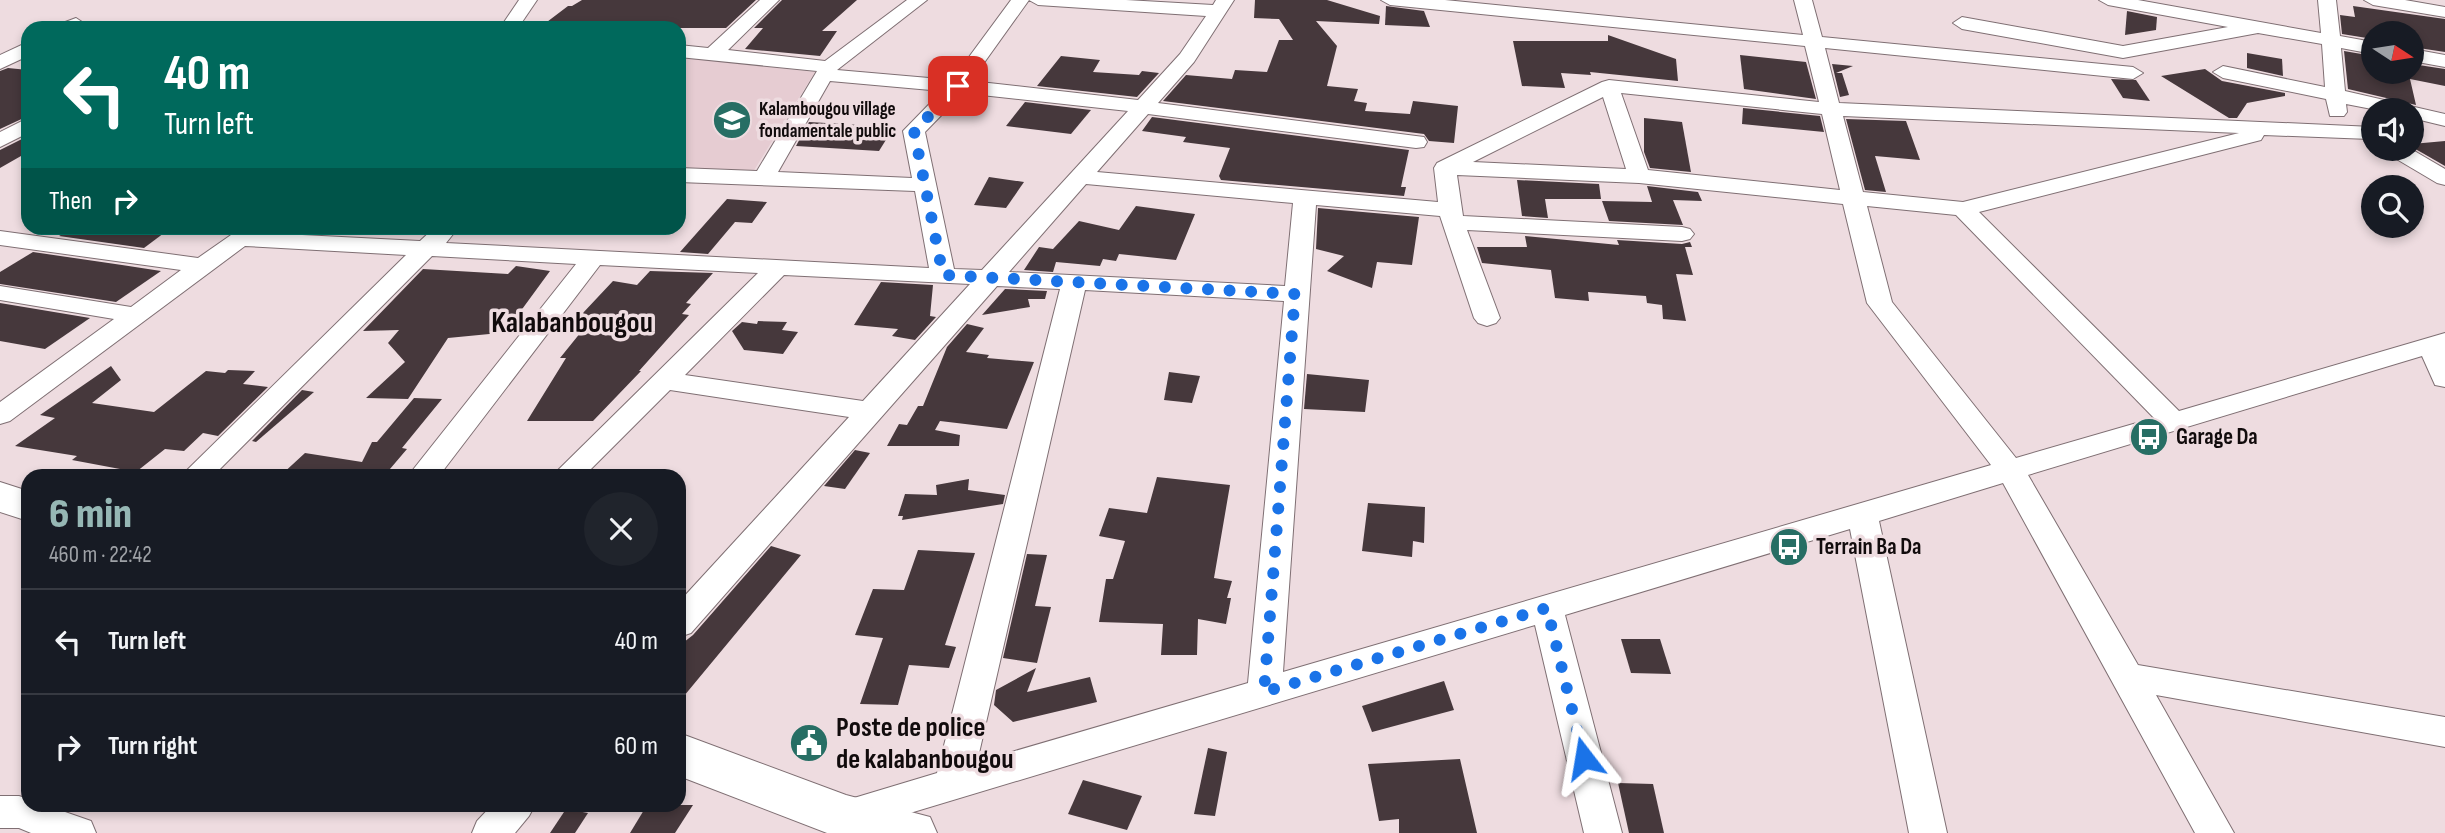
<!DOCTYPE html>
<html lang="en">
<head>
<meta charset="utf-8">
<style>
	body { margin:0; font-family:"Sofia Sans Condensed",sans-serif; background:#20242c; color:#f1f3f6; height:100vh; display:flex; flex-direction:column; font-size:26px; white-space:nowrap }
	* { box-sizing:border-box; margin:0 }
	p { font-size:23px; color:#9ea1a6 }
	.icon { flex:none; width:38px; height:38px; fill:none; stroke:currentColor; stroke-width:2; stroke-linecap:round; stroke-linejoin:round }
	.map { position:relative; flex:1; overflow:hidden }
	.sheet { position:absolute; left:21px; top:469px; width:665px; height:343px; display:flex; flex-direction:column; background:#171b24; border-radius:21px; box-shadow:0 4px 10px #0003 }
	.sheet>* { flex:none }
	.top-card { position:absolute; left:21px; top:21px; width:665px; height:214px; border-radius:21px; box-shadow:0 4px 10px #0003; background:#00695c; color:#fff; overflow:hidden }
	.needle { width:46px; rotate:102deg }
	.fabs { position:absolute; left:2361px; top:21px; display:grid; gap:14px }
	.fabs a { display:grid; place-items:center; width:63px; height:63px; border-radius:50%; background:#171b24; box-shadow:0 4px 10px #0003; font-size:35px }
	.pin { position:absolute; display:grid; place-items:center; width:60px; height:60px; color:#fff; margin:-30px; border-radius:14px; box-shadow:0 4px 10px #0006 }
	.me { position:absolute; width:77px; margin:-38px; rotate:346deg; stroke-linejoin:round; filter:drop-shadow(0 0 5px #0008) }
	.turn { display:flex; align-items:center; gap:24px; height:147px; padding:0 28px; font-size:32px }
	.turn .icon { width:91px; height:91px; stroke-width:2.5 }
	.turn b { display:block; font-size:49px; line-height:60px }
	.then { display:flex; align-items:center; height:66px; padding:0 28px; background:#0003; gap:14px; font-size:26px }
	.round { display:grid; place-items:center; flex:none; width:74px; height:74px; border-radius:37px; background:#20242c }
	.overview { display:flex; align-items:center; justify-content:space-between; height:119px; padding:0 28px }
	h1 { font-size:42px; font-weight:800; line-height:52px; color:#96b7b4 }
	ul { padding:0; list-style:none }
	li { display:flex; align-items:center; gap:21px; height:105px; padding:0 28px; border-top:2px solid #363941 }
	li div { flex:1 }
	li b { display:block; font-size:26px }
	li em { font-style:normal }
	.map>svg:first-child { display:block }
</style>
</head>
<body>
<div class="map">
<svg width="2445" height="833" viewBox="0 0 2445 833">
	<rect width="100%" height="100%" fill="#eedce0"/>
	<path fill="#e6ccd2" d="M679,57l136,15 -62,100 -74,-4z"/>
	<g fill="#46383c">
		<path d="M582,0h174l-30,28h-187l29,-22h4z"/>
		<path d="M782,0h75l-35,31h15l-17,25 -75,-7 18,-21h-9z"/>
		<path d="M1255,0h72l53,16 -1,8 -63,-3 21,25 -10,40 31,3 -4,12 13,2 -2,8 45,3 3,-13 45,5 -4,37 -25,-2 -5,-7 -261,-33 23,-26 46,4 3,-9 32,2 12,-32h14l-14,-21 -25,-1z"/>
		<path d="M1386,6l38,5 6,16 -45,-2z"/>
		<path d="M2353,6l92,13v33l-33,-5v-14h-39v6l-31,-5 -2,-19 15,2z"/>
		<path d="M2127,11l30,6 -1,13 -31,5z"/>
		<path d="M1608,35l68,24 2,22 -88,-9 1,3 -30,-2 4,15 -43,-2 -9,-45h95z"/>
		<path d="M2344,51l29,5v16h39v-8l33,5v17l-35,-7 6,26 -68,-16z"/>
		<path d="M2247,53l35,6 1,17 -36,-8z"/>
		<path d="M1740,55l66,7 10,37 -72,-10z"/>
		<path d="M1061,56l39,4 -7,12 46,3 3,-4 17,2 -22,24 -100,-11z"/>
		<path d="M1832,64l21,2 -17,7h6l7,22 -9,2z"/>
		<path d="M8,68l20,2v46l-28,13v-58z"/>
		<path d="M2205,69l17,12 63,12v3l-38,7 -10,15h-8l-68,-42z"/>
		<path d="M2111,79l25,1 14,21 -27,-3z"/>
		<path d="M1025,102l66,8 -20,24 -65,-8z"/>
		<path d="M1743,108l77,8 4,16 -82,-8z"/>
		<path d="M1152,117l257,33 -8,37h5l-2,9 -183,-16 -2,-4 11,-28 -47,-6 3,-5 -44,-6z"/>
		<path d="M1644,118l38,4 9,50 -41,-4 -6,-16z"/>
		<path d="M1846,119l60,2 14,39 -45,-4 11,36 -21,-2z"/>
		<path d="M809,122l85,5 -15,24 -83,-5z"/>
		<path d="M28,136v16l-28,16v-18z"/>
		<path d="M2445,141v25l-33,-19v-3z"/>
		<path d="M989,177l35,5 -18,26 -32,-3z"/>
		<path d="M1517,180l82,4 2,15h-56l3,19 -26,-2z"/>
		<path d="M1647,186l51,6 4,9 -29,-1 10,25 -74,-4 -7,-20 50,1z"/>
		<path d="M727,199l40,3 -15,21 -17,-1 -27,32 -28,-2z"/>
		<path d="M1136,206l59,8 -19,46 -57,-6 -3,7 -13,-2 -3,7 -44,-4 -3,10 -29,-2 15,-23 14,2 26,-28 40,9z"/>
		<path d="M1318,208l101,9 -7,48 -35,-3 -5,26 -45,-17 17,-15 -28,-7z"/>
		<path d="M73,228h48l43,5 -20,15 -85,-12z"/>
		<path d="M1525,236l94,9 -2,-5 65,4 8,-2 2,5h-7l8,28 -17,-1 10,47 -23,-2 -1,-14 -15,-2 -1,-7 -58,-4 1,9 -34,-3 -4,-28 -69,-7 -5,-16h50z"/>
		<path d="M33,252l89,13 39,6 -45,31 -116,-18v-12z"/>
		<path d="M516,266l34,5 -30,41 -9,20 -63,6 -40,61 -42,-1 39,-36 -17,-19 11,-13 -36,1 60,-62 85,5z"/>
		<path d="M650,271l63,2 -27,30 5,1 -9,10 7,1 -50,56h2l-48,50h-66l39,-63h-6l21,-26 -15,-1 47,-50 24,4z"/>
		<path d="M881,282l52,3 -3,31 6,1 -21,23 -23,-4 6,-7 -44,-4z"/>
		<path d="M1005,289l42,2 -2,8h-17l2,8 -48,8z"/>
		<path d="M0,303l90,15 -45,31 -45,-8z"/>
		<path d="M758,321l29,1 -5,8 16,2 -15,22 -39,-4 -12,-19 10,-9 15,2z"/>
		<path d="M967,324l17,4 -18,24 23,3 -2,3 47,4 -27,67 -67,-8 -5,9 25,5 -1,11h-72l12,-22 8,1 11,-19h5l24,-59z"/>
		<path d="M111,366l10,14 -29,23 62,9 52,-41 19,2 3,-3 27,1 -12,13 25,3 -50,49 -15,-3 -19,18 -19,-2 -29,23 -64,-12 5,-4 -62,-10 40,-28 -15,-3z"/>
		<path d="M1169,372l31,4 -8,27 -28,-3z"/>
		<path d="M1307,374l62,6 -4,32 -61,-3z"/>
		<path d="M302,390l12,2 -58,50 -4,-1z"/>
		<path d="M414,398l28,1 -40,49 5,1 -23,27h-104l25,-23 57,9 10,-20h5z"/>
		<path d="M855,450l15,3 -25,36 -21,-3z"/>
		<path d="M1157,477l73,8 -16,93 18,3 -5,17h4l-5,26 -28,-5 -1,36h-36l2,-31 -64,-2 7,-43h7l12,-38 -26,-5 10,-28 38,5z"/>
		<path d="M969,479l-1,11 37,5 -2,9 -101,16 1,-4h-5l7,-22 32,1 -1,-10z"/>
		<path d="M1368,503l57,4 -1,36 -11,-2 -1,16 -50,-6z"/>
		<path d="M771,546l30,9 -122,147v-56l14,-11z"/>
		<path d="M918,550l57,3 -30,92 11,2 -7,21 -40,-3 -11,40 -38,-1 23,-66 -28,-3 18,-46 31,1z"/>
		<path d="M1027,554l20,1 -12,51 16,1 -14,56 -34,-5z"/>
		<path d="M1621,639h39l11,35 -40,-1z"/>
		<path d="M1036,668l-9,24 63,-15 7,25 -84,20 -19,-17 2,-15z"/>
		<path d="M1444,681l10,29 -82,22 -10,-26z"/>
		<path d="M1208,748l19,4 -12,64 -21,-2z"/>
		<path d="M1460,759l17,74h-78v-14l-20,2 -11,-57z"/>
		<path d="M1083,780l59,16 -15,34 -59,-16z"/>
		<path d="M1618,783l35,1 11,49h-35z"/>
		<path d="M647,805h46l-18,28h-45z"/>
		<path d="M566,809l22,4 -13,20h-25z"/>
	</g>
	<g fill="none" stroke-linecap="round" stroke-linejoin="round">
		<g stroke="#7f6f73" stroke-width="2">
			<g id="street">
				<path d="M519,0h18l-19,28h-18z"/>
				<path d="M760,0h19l-51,50 97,11 82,-61h20l-90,70 115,10 59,-80h18l-58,81 167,19 42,-46 26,-38 -168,-11 -9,-5h97l87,5 3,-5h18l-40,62 -36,41 258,33 8,1 3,5 -3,5 -8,1 -268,-34 -51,58 341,30 -4,-34 3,-5 165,-81 7,-2 210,22 -14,-56 -415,-41 -9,-5h64l358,35 -9,-35h18l10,37 311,30 10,6 -10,6 -308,-31 14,55 534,24v12h-3l-106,-4 -3,5 -282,72 200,199 266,-78v54l-10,-2 -13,-29 -394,119 110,190 307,52v30l-289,-52 78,138h-39l-192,-350 -124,38 68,312h-38l-59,-304 -285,86 57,218h-38l-49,-208 -688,207 -13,-4 -6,-12 6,-12 103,-31 123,-484 -63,-3 -306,347 -12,4v-35l170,-185 -179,-27 -86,86h-32l206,-203 -158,-8 -161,211h-31l168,-212 -144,-8 -219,220h-32l225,-221 -161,-9 -235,175 -10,3v-22l114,-83 -114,-19v-14l131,21 50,-37 -181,-25v-14l198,27 43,-30h25l-3,5 157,8 14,-13h24l-12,15 483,25 -14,-77 -236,-9v-14l78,3 60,-100 -138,-14v-12l29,3zM830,81l112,10 -39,40 9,47 -134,-6zM963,93l165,18 -146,159 -28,-1 -29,-137zM1621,93l201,21 18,76 -192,-20zM1603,97l23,72 -153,-7zM1843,116l396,17 -276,69 -100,-10zM1457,175l182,8 204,21 24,99 124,162 -708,207 33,-467 124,11 34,102 4,5 9,3 9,-3 4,-5 -33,-88 215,11 8,-2 4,-5 -4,-5 -8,-2 -219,-11zM1086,184l207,19 -8,83 -276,-14zM1867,206l89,9 198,203 -138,40 -124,-156zM784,275l186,9 -107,117 -178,-26zM1085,290l199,11 -36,382 -271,79z"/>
				<path d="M2099,0h39l183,33 -3,-33h18l4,36 33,6v12l-32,-6 4,43 100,23v12l-33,-8v-8h-35l-31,-6 1,8 -3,4h-14l-4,-17 -103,-21 -10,-6 10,-6 102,21 -3,-43 -64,-11 -135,25 -161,-29 -9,-6 9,-6 161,29 105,-19 -120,-22z"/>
				<path d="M2364,0h41l40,7v10l-72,-12z"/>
				<path d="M76,18l9,6 -2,4h-25l2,-4z"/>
				<path d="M28,42v14l-28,13v-14z"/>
				<path d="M2412,49l33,6v12l-33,-6z"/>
				<path d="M28,118v15l-28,14v-15z"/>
				<path d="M2385,149h26l34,20v16l-8,-2 -49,-29z"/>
				<path d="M0,796h19l9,3v6h17l46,16 5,12h-65l-12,-5h-19z"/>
				<path d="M492,805h43l-6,11 -14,17h-43l5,-12z"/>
			</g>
		</g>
		<g stroke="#7f6f73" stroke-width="2">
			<g id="secondary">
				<path d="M0,482l28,9v30l-28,-9z"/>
				<path d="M679,733l167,62 84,22 7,16h-110l-148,-57z"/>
			</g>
		</g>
		<use href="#street" fill="#fff" fill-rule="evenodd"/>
		<use href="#secondary" fill="#fff" fill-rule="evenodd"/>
	</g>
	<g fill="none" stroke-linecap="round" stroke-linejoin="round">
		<path stroke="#1a73e8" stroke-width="12" stroke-dasharray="0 21.6" d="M958,86l-44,45 29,144 352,19 -31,398 283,-84 37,150"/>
	</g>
	<defs>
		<g id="school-disc" transform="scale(2.0125)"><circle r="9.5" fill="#276e64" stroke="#eedce0"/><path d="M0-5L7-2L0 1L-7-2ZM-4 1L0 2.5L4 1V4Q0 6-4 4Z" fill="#fff"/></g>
		<g id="bus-disc" transform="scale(2.0125)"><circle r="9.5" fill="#276e64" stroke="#eedce0"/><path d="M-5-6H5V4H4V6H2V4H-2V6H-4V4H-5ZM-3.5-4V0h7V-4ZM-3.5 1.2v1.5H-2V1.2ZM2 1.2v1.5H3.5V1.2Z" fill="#fff"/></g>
		<g id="civic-disc" transform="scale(2.0125)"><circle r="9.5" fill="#276e64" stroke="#eedce0"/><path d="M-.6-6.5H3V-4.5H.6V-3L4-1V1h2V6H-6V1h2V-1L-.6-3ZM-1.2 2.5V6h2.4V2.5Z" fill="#fff"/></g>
	</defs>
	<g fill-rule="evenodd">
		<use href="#school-disc" x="732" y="120"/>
		<use href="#bus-disc" x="2149" y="437"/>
		<use href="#bus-disc" x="1789" y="547"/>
		<use href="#civic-disc" x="809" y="743"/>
	</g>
	<g text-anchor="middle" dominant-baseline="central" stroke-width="7" stroke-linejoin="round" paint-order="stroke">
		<g font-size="19" font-weight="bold" fill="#110b0c" stroke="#eedce0" text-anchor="start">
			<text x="759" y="109">Kalambougou village<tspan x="759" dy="22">fondamentale public</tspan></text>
		</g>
		<g font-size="23" font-weight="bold" fill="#110b0c" stroke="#eedce0" text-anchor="start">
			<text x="2176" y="437">Garage Da</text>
			<text x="1816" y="547">Terrain Ba Da</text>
		</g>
		<g font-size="28" font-weight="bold" fill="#110b0c" stroke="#eedce0" text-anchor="start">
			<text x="836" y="727">Poste de police<tspan x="836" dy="32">de kalabanbougou</tspan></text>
		</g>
		<g font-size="30" font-weight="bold" fill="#110b0c" stroke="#eedce0">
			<text x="572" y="323">Kalabanbougou</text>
		</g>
	</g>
</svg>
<div class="fabs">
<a><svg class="needle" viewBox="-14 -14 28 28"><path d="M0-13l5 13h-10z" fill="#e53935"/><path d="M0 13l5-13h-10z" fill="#9ea1a6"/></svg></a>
<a><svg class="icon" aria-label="sound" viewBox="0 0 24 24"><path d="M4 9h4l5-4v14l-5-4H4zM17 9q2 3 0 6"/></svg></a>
<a><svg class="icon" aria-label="search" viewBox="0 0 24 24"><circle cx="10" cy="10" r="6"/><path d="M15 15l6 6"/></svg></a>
</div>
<div class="pin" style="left:958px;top:86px;background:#d93025"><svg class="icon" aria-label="arrive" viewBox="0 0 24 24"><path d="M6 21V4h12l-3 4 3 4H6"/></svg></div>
<svg class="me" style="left:1584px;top:758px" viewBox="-20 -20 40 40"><path d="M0-17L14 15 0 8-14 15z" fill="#1a73e8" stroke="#fff" stroke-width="4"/></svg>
<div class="top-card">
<div class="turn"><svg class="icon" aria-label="left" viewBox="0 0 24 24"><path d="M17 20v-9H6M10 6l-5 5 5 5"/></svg><div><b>40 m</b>Turn left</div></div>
<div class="then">Then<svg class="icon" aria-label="right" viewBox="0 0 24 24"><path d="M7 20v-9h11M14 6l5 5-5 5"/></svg></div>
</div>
<section class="sheet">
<div class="overview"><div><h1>6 min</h1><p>460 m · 22:42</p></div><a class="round"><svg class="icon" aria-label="close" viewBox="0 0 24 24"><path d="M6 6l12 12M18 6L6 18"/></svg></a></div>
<ul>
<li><svg class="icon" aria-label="left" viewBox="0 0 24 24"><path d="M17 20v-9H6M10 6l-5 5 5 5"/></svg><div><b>Turn left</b></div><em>40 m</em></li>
<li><svg class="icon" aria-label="right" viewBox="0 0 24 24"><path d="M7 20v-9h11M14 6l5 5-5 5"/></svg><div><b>Turn right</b></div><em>60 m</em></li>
</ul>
</section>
</div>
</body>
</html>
